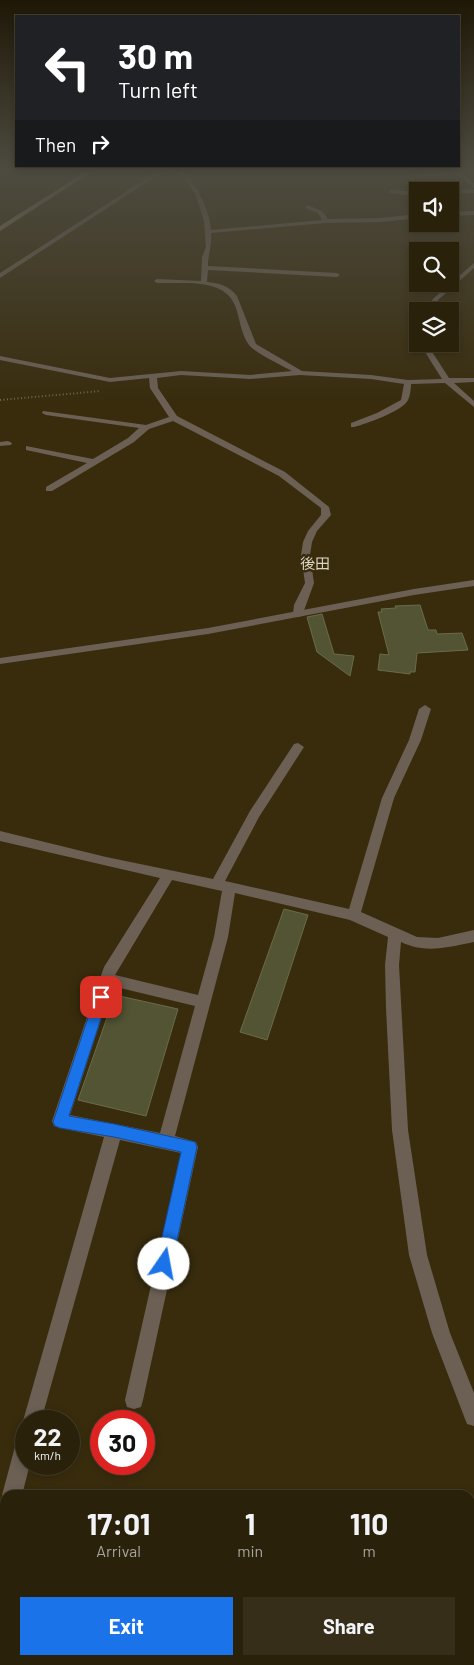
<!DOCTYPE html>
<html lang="en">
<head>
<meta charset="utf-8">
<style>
	body { margin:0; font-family:Barlow,"Noto Sans JP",sans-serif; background:#362e18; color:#f1f3f6; height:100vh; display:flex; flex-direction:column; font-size:19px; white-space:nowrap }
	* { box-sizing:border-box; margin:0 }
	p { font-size:16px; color:#a5a39c }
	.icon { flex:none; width:28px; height:28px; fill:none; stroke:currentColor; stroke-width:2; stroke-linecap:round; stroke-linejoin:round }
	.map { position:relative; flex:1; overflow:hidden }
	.sheet { position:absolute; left:0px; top:1490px; width:475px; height:175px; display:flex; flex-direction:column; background:#2a210a; border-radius:15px 15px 0 0; box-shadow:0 2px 8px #0003,0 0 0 1px #463e2b }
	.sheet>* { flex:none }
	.banner { position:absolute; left:15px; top:15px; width:445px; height:152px; border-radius:0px; box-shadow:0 2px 8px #0003,0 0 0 1px #463e2b; background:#202124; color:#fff; overflow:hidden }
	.fabs { position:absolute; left:409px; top:182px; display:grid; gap:10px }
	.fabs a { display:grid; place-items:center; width:50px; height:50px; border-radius:0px; background:#2a210a; box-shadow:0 2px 8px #0003,0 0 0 1px #463e2b; font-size:25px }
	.speed { position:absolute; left:15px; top:1410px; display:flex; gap:10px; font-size:25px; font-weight:700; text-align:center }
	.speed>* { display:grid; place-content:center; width:65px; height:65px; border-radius:50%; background:#2a210a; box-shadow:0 2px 8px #0003,0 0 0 1px #463e2b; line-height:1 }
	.speed small { font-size:12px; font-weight:400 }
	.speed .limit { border:8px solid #d22; background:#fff; color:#111 }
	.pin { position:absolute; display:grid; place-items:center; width:42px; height:42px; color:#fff; margin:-21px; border-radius:10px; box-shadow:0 2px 8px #0006 }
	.me { position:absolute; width:55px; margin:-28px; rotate:12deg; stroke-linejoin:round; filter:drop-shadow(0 0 4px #0008) }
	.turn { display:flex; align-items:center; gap:18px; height:105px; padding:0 20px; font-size:22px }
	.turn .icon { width:65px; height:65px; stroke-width:2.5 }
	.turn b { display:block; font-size:35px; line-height:42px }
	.then { display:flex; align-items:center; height:48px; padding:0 20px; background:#0003; gap:10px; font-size:19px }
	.eta { display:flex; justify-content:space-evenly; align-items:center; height:85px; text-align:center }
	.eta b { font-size:30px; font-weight:700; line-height:35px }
	.button { display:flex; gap:10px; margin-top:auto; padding:10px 20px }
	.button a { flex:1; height:58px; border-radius:0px; background:#1a73e8; color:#fff; font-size:20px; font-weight:700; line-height:58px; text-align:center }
	.button a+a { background:#362e18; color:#f1f3f6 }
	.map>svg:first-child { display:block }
</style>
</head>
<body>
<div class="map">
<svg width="474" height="1665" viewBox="0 0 474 1665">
	<rect width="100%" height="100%" fill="#382c0d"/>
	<g fill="#525434" stroke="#696c4b">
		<path d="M420,605l8,25h8l1,4 25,-1 6,17 -51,3 -2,19h-5v2l-32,-4 2,-16 9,1 -11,-43h4l-1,-3 15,-1 -1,-2z"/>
		<path d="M322,614l12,40 20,2 -4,20 -33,-24 -10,-35z"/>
		<path d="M284,909l24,6 -41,125 -27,-8z"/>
		<path d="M115,995l63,14 -32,107 -68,-16z"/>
	</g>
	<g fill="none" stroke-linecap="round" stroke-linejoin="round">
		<path stroke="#72684e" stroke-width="2" stroke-dasharray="1 2.5" stroke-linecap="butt" d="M0,400l101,-9"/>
		<g fill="#6c6055" fill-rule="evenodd">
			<path d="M158,171h6l-164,107v-5z"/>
			<path d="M179,171h5c14,18 25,36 27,59l111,-10 -4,-7 -13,-5 2,-3 15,6 6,8 53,-1 37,-4v4l-37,4 -55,1 -115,10c1,13 -3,21 -3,33l129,7 3,2 -3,2 -129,-7 -1,12c13,1 22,4 30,14l19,48 46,27 69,4 37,5 34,-1 -22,-35h7l22,34h25v4l-20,1 20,18v6l-29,-24 -34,1c0,5 -1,12 -3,16 -5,11 -42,24 -54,27h-3v-4l26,-10 24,-13 3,-16 -33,-5 -71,-4 -50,4 -69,-4 -24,3 1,10 19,28 108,56 44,35 2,8 -14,16 -5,11 -2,13 4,28 -12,33 -4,1 -5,-3 1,-9 11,-22 -4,-28 2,-13 5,-11 13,-16v-7l-42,-32 -106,-55 -24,8 -15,13 -82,49h-6v-4l41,-24 -61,-13v-4l67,13 35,-21 11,-10 -93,-13 -4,-2 1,-2 103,14 23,-8 -19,-29 -1,-10 -39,4 -110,-22v-4l110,22 71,-7 69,4 42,-4c-11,-6 -35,-17 -43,-26 -8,-11 -9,-25 -13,-37 -10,-31 -52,-24 -79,-25l-3,-2 3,-2 44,2 1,-24 4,-10 -2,-26 -9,-28z"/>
			<path d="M456,171l4,2 -43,5 -3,-2z"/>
			<path d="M474,189v4l-24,1v-3h-2z"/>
			<path d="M391,190l27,2v4l-29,-3z"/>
			<path d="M474,211v4l-24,1v-4z"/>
			<path d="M474,263v5l-36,32 -9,11h-6l11,-13z"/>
			<path d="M8,441l4,2 -1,2 -11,1v-4z"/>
			<path d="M425,705l6,4 -10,31 -27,58 -33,114 56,25 21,1 36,-8v12c-26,5 -48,12 -73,0l-2,23 9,165 19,125 23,78 24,60v33l-7,-2 -35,-91 -23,-78 -17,-125 -6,-122 -1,-43 3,-28 -38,-17 -115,-27 -7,44 -53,199 21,6 2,5 -55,253 -2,7 -7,2 -7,-2 -2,-7 56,-247 -61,-13 -79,281h-15l-1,7 -2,-7 81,-284 -44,-9 -6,-2 -2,-5 52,-154 56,-89 -160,-37v-10l106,26 107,22 37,-68 44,-67 4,-1 6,4 -45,70 -34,64 124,28 33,-111 27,-58 10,-31zM172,880l50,11 -8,46 -16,58 -83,-20zM112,986l83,20 -35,127 -90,-18z"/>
			<path d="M26,1433v31h4l-8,31h-17v7l-3,-7 14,-52 3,-7z"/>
			<path d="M5,1509v36l-5,2v-36z"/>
			<rect x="470" y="1595" width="4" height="20"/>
		</g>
		<g fill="#6c6055" fill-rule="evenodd">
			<path d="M459,171l15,12v5l-21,-17z"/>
			<path d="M474,580v6l-60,9 -206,39 -208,30v-6l208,-30 206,-39z"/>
		</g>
		<path fill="#8e7c6b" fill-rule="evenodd" d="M87,171h6l-93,60v-5z"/>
	</g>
	<linearGradient id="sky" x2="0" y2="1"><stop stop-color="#1f1807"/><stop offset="0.42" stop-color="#4d4b40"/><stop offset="1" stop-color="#4d4b40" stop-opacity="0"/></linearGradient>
	<rect width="474" height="405" fill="url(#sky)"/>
	<path fill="#1a73e8" stroke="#114b97" d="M101,991l5,2 2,4 -39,119 45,8 81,18 2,5 -25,117 -3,5 -5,3 -6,-3 -2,-5 25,-112 -67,-15 -54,-9 -5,-2 -2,-4 42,-125 2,-4z"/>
	<g text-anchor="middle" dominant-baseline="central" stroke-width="5" stroke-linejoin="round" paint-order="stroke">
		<g font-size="15" fill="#dbd4c3" stroke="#382c0d">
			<text x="315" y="563">後田</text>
		</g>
	</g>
</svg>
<div class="fabs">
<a><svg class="icon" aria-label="sound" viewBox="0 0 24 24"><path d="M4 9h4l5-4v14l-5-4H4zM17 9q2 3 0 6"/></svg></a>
<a><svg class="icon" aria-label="search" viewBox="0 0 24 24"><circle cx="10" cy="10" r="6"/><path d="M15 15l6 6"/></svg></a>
<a><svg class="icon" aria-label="layers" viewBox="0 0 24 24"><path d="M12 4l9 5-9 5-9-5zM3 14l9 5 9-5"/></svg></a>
</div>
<div class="speed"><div>22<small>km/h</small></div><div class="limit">30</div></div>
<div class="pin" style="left:101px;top:997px;background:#d93025"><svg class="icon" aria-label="arrive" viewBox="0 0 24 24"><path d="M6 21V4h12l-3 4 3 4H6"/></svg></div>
<svg class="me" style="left:164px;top:1264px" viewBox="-20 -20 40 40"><circle r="19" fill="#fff"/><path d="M0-13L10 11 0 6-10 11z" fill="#1a73e8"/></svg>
<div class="banner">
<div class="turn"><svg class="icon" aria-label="left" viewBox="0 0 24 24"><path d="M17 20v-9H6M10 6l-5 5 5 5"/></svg><div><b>30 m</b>Turn left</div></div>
<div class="then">Then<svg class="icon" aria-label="right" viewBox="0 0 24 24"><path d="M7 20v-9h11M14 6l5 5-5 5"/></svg></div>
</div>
<section class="sheet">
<div class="eta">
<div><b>17:01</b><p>Arrival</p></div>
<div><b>1</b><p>min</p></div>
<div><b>110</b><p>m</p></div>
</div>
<div class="button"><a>Exit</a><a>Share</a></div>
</section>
</div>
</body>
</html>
